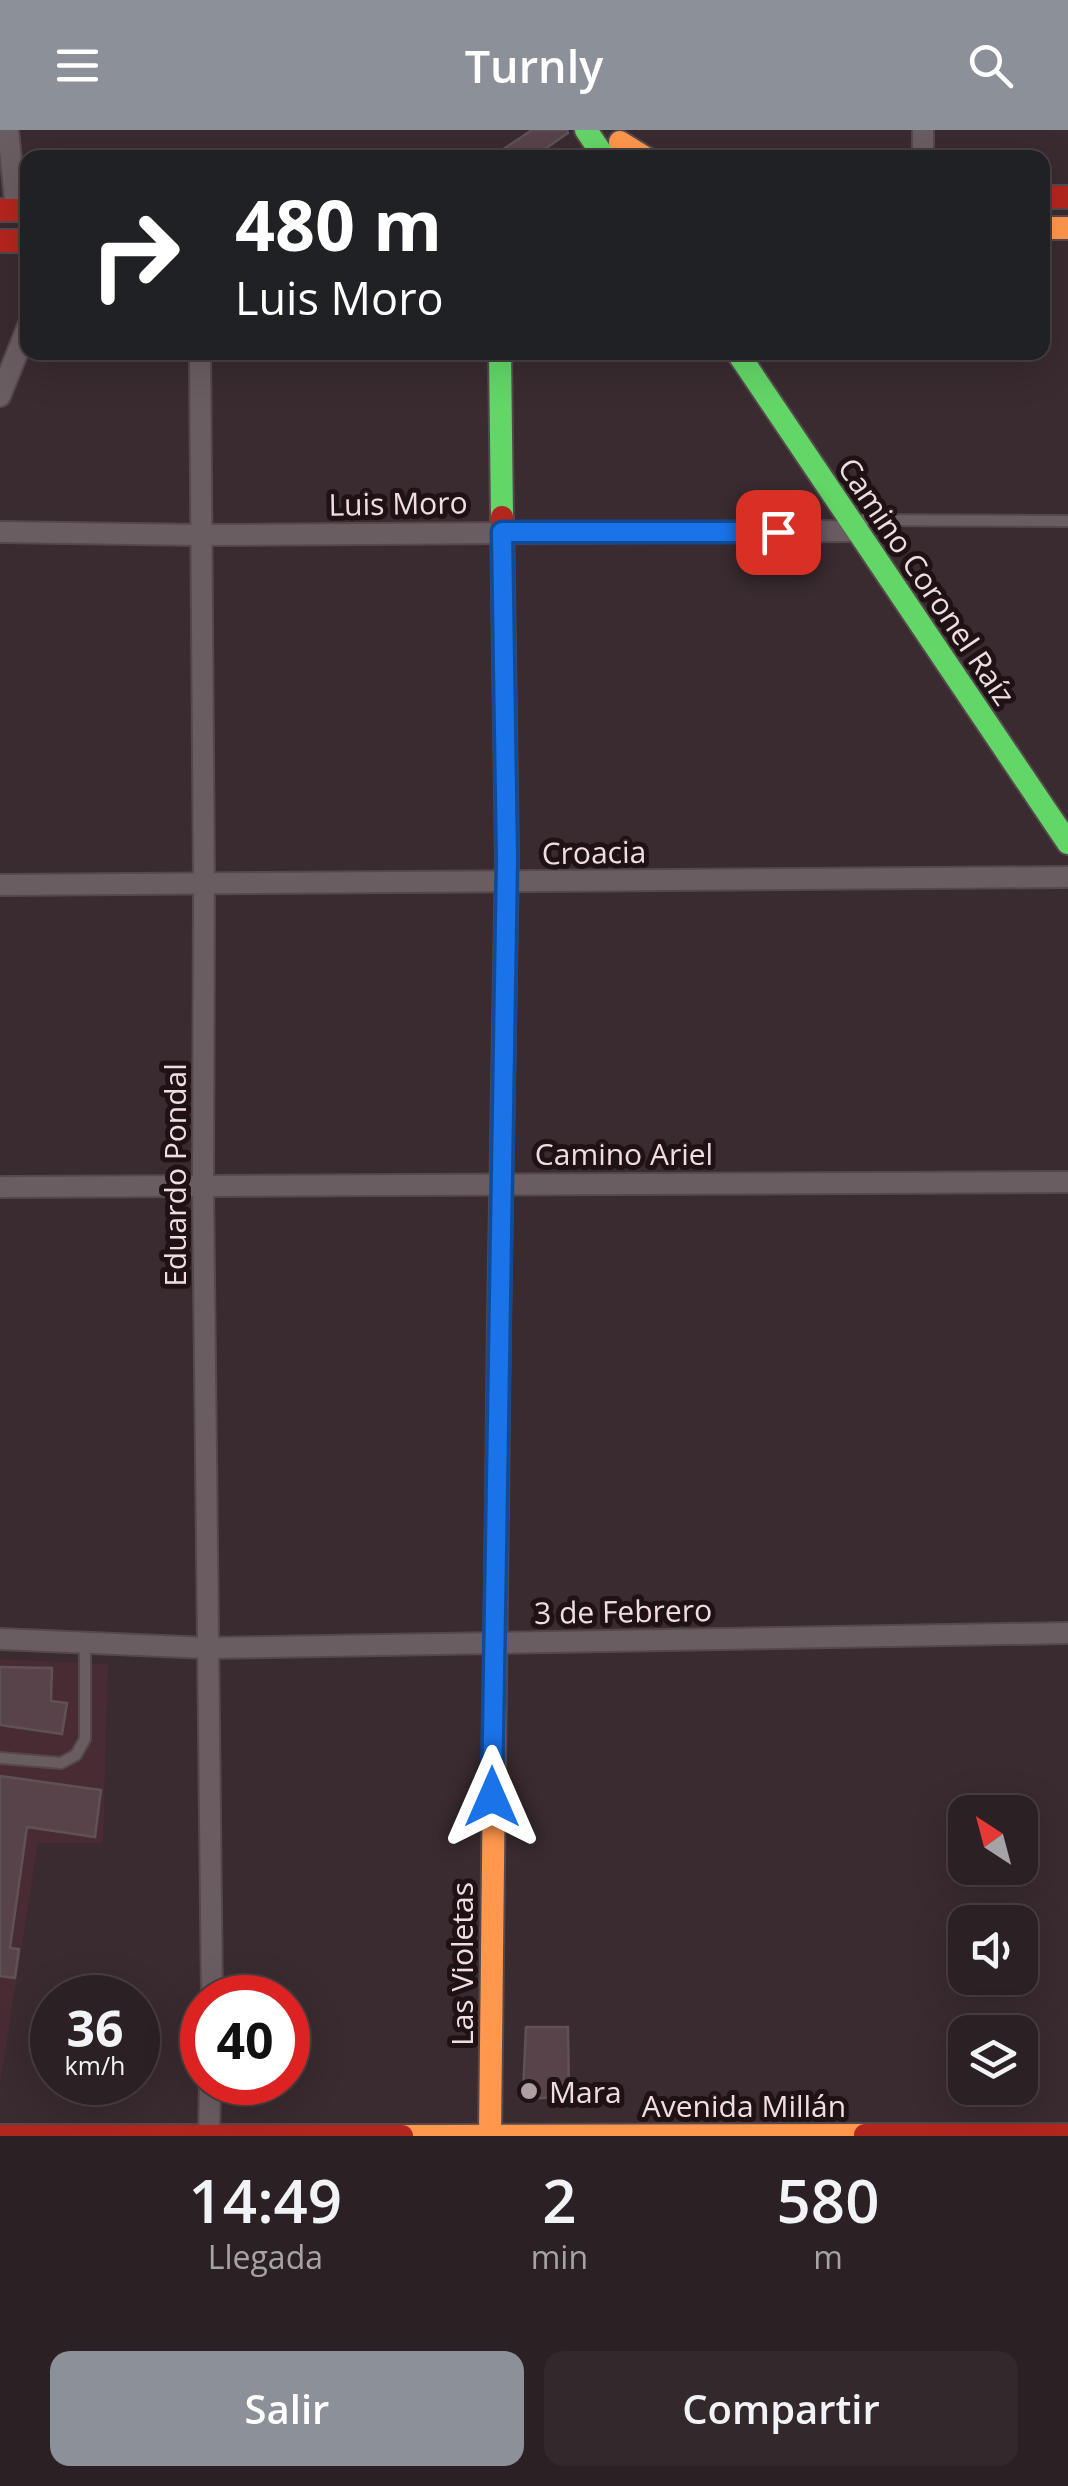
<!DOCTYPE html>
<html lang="es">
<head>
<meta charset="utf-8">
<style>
	body { margin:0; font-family:"Open Sans",sans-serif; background:#33282b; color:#f1f3f6; height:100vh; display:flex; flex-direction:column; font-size:38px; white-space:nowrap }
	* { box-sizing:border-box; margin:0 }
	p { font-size:32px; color:#a6a3a6 }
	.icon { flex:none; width:55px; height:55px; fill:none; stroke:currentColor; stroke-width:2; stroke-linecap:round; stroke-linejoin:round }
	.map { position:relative; height:2006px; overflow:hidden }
	.side { display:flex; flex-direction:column; background:#2b2023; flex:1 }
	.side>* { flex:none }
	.guide { position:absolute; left:20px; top:20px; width:1030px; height:210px; border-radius:20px; box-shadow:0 10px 40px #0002,0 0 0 2px #473e41; background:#202124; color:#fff; overflow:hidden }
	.needle { width:65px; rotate:324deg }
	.buttons { position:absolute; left:948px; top:1665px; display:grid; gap:20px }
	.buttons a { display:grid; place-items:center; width:90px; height:90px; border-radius:20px; background:#2b2023; box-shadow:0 10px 40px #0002,0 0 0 2px #473e41; font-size:50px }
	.speed { position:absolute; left:30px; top:1845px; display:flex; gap:20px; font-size:50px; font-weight:700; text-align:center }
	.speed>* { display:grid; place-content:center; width:130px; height:130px; border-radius:50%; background:#2b2023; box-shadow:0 10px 40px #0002,0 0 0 2px #473e41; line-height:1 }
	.speed small { font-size:25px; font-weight:400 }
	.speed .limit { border:15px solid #d22; background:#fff; color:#111 }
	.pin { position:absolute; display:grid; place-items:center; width:85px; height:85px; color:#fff; margin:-42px; border-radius:20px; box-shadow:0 5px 15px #0006 }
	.me { position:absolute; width:110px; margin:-55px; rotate:0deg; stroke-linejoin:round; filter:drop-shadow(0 0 8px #0008) }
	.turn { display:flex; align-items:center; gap:35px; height:210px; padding:0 50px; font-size:45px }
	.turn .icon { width:130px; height:130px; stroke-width:2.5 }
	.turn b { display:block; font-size:70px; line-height:85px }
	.eta { display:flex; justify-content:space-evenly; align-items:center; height:170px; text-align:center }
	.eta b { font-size:60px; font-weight:600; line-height:70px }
	.primary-button { display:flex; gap:20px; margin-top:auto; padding:20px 50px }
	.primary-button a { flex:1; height:115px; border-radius:20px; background:#8c9099; color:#fff; font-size:40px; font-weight:600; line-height:115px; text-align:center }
	.primary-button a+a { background:#33282b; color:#f1f3f6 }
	header { display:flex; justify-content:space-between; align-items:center; height:130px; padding:0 50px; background:#8c9099; color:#fff; font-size:45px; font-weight:600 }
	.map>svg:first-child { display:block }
</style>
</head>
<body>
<header><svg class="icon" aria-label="menu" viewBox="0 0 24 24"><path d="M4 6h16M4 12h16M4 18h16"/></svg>Turnly<svg class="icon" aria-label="search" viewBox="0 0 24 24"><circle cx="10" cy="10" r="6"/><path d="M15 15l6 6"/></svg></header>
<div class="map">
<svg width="1068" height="2006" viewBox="0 0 1068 2006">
	<rect width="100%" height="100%" fill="#392b2f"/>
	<path fill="#492b33" d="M0,1529l108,5 -5,179h-65l-38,242z"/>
	<g fill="#59434a" stroke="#5e5255" stroke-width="2.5">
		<path d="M532,0h35l1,3 -23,16v9h-55z"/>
		<path d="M0,1537l52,1 -1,33 16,2 -5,31 -62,-9z"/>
		<path d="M0,1646l101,14 -6,47 -68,-10 -17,121 9,1 -4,29 -15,-2z"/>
		<path d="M526,1897h42l1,69 -40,3v-4l-6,-3z"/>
	</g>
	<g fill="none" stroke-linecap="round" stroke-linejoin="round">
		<g stroke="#55484c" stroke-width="14">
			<g id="lane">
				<path d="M855,390l213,1"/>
				<path d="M0,1628l61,5 15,-8 9,-16v-96"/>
			</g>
		</g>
		<g stroke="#55484c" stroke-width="24">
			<g id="street">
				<path d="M8,0l8,80"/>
				<path d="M923,0v28"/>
				<path d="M200,222l4,533 -1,302 9,811"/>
				<path d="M0,266l28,-70"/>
				<path d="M0,402l200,3 656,-4"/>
				<path d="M0,755l1068,-8"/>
				<path d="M0,1057l1068,-5"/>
				<path d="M0,1509l208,9 860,-15"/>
				<path d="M209,2005l1,-53"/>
			</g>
		</g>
		<g stroke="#55484c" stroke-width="26">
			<g id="fast">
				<path d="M586,0l19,28"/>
				<path d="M500,222l2,165"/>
				<path d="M737,222l331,491"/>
			</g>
		</g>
		<g stroke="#55484c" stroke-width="26">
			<g id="slow">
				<path d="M620,12l26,16"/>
				<path d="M1042,98h26"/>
				<path d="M402,2006l463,-1"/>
				<path d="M490,2006l9,-815"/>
			</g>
		</g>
		<g stroke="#55484c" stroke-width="26">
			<g id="jam">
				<path d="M1042,67h26"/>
				<path d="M0,80h28"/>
				<path d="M0,111h28"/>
				<path d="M499,1191l8,-462 -5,-342"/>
				<path d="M865,2005h203"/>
				<path d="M0,2006h402"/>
			</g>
		</g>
		<use href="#lane" stroke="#6a5d61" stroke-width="10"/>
		<use href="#street" stroke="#6a5d61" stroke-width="20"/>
		<use href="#fast" stroke="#63d668" stroke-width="22"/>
		<use href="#slow" stroke="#ff974d" stroke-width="22"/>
		<use href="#jam" stroke="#b3261e" stroke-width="22"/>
	</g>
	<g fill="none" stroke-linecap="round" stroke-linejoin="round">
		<g stroke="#114b97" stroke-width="25">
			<path id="route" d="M492,1667l15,-937 -5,-328h276"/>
		</g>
		<use href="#route" stroke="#1a73e8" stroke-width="18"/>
	</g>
	<circle fill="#af9fa3" stroke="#1e1215" stroke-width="4" cx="529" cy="1961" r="10"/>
	<g text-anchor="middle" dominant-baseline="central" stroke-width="10" stroke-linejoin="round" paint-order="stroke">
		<g font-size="30" fill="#efdde1" stroke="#1e1215">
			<text transform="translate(398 373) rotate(-1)">Luis Moro</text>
			<text transform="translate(927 451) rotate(56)">Camino Coronel Raíz</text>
			<text transform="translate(594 722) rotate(-1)">Croacia</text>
			<text x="624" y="1023">Camino Ariel</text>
			<text transform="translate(174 1045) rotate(-90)">Eduardo Pondal</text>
			<text transform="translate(623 1481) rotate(-1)">3 de Febrero</text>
			<text transform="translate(461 1834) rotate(-90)">Las Violetas</text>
			<text x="744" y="1975">Avenida Millán</text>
		</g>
		<g font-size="30" fill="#efdde1" stroke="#1e1215" text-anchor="start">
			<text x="549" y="1961">Mara</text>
		</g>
	</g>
</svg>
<div class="buttons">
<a><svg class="needle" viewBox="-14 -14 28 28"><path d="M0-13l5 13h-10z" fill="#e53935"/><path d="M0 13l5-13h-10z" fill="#a6a3a6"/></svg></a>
<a><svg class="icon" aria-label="sound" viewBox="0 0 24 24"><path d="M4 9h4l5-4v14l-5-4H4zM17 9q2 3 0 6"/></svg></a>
<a><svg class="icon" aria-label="layers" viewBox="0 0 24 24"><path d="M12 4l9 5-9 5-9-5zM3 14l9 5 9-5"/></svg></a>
</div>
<div class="speed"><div>36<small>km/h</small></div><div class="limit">40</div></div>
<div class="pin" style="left:778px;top:402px;background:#d93025"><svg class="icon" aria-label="arrive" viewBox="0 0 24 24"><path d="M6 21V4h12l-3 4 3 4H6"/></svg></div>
<svg class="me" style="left:492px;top:1667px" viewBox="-20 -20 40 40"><path d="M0-17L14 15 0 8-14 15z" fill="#1a73e8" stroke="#fff" stroke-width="4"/></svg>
<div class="guide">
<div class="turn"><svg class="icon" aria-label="right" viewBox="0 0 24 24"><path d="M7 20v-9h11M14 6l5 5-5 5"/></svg><div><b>480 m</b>Luis Moro</div></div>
</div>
</div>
<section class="side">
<div class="eta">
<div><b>14:49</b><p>Llegada</p></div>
<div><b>2</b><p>min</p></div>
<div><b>580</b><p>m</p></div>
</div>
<div class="primary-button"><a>Salir</a><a>Compartir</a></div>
</section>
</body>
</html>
